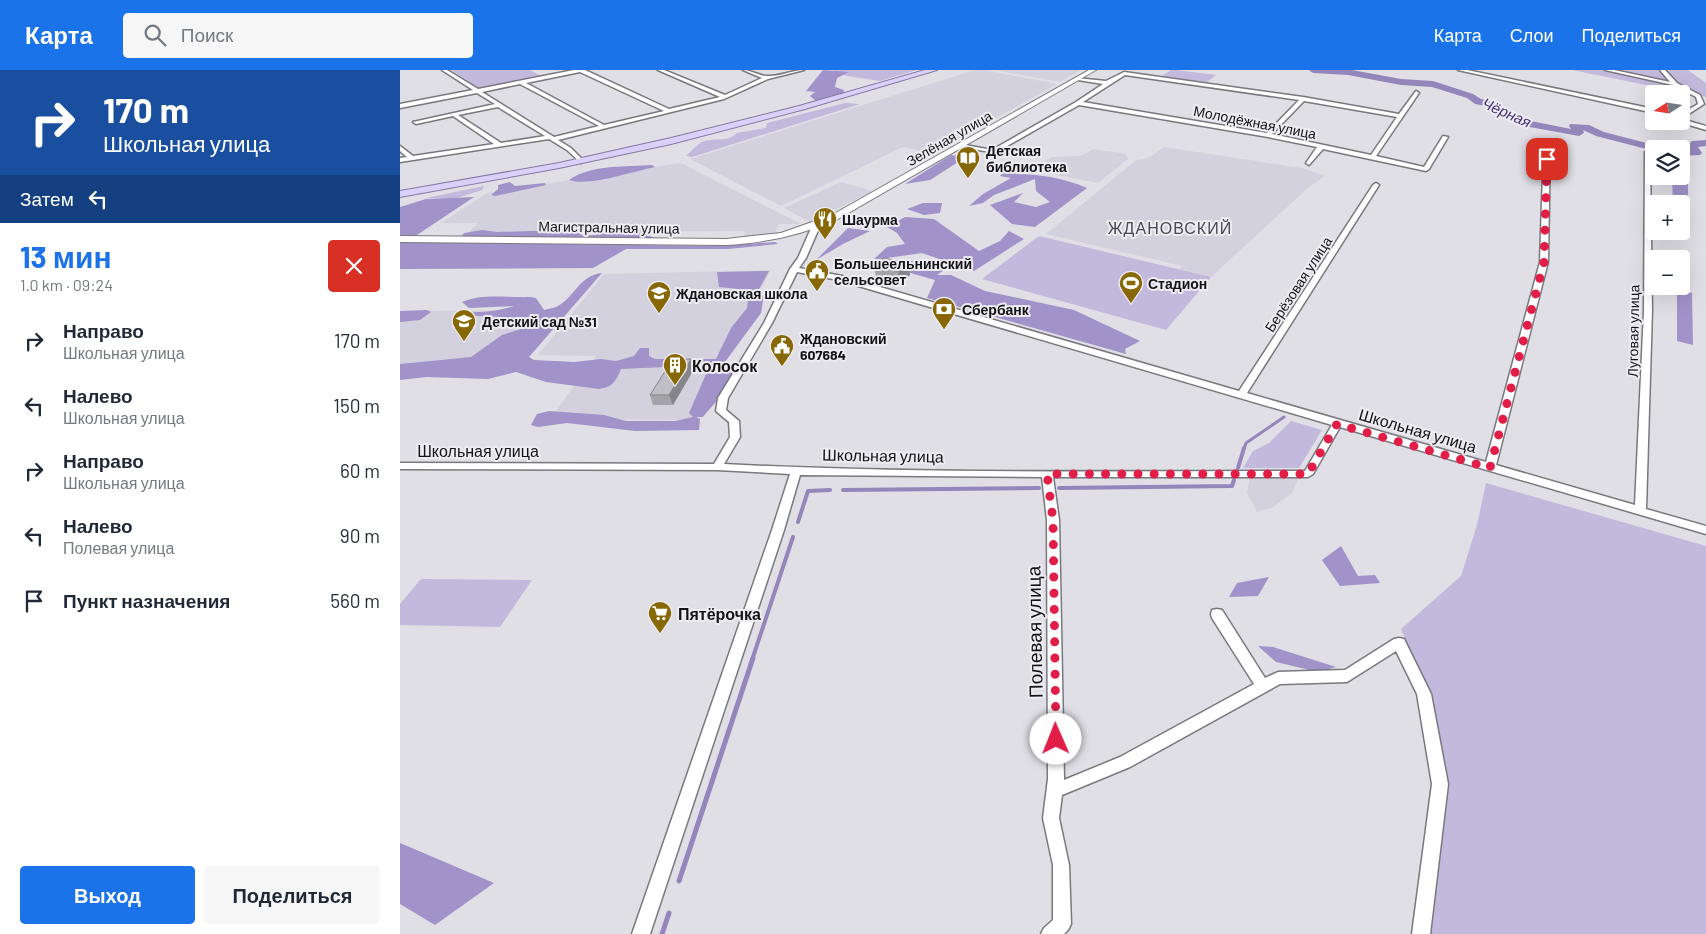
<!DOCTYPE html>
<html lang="ru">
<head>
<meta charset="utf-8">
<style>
	body { margin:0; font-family:Barlow,sans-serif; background:#f6f6f7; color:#1f2937; height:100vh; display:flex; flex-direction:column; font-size:19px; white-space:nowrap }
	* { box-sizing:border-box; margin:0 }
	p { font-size:16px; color:#747a83 }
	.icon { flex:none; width:28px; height:28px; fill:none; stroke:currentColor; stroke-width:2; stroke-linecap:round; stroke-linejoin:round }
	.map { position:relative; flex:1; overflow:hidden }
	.details { display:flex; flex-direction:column; background:#fff; width:400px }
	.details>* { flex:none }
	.top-card { background:#1a4fa0; color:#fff; overflow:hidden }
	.needle { width:32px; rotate:258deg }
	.tools { position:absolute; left:1245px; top:15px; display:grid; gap:10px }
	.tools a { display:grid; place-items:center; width:45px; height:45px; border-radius:5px; background:#fff; box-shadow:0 5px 20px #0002; font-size:25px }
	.pin { position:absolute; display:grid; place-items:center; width:42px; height:42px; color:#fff; margin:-21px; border-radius:10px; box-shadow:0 2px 8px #0006 }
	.me { position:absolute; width:55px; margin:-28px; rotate:359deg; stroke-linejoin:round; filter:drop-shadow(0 0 4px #0008) }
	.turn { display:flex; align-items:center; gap:18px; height:105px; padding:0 20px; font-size:22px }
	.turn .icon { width:65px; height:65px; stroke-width:2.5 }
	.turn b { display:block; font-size:35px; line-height:42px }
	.then { display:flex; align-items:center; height:48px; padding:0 20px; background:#0003; gap:10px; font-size:19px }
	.round { display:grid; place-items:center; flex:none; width:52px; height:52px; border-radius:5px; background:#f6f6f7 }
	.headline { display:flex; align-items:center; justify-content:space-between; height:85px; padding:0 20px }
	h1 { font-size:30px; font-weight:700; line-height:38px; color:#1a73e8 }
	.action { display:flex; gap:10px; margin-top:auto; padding:10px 20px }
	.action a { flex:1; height:58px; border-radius:5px; background:#1a73e8; color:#fff; font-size:20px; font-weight:700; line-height:58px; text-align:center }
	.action a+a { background:#f6f6f7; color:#1f2937 }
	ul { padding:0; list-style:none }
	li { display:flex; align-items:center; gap:15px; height:65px; padding:0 20px }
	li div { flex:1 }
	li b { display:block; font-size:19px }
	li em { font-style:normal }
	header { display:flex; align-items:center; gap:30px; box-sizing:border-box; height:70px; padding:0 25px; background:#1a73e8; color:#fff }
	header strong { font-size:24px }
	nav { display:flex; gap:28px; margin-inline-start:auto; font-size:18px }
	.search { width:350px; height:45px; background:#f6f6f7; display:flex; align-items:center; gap:12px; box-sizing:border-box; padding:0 18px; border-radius:5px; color:#747a83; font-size:19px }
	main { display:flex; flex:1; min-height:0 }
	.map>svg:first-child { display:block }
</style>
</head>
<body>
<header>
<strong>Карта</strong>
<div class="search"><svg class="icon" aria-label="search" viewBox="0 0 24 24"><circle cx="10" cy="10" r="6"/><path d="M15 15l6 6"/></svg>Поиск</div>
<nav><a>Карта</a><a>Слои</a><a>Поделиться</a></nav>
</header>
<main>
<section class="details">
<div class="top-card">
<div class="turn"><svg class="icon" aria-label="right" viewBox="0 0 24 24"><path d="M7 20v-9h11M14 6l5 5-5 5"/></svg><div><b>170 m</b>Школьная улица</div></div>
<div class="then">Затем<svg class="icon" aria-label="left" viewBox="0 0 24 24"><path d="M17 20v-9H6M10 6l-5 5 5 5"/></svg></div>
</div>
<div class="headline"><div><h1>13 мин</h1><p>1.0 km · 09:24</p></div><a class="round" style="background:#d93025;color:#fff"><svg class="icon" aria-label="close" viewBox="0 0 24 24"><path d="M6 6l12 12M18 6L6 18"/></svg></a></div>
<ul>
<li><svg class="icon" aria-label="right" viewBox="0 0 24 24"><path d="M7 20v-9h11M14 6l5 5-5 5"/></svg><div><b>Направо</b><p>Школьная улица</p></div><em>170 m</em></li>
<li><svg class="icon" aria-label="left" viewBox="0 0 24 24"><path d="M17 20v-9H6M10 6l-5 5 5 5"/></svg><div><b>Налево</b><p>Школьная улица</p></div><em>150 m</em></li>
<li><svg class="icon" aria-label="right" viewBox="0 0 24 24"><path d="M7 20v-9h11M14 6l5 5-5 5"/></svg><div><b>Направо</b><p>Школьная улица</p></div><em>60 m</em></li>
<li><svg class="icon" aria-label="left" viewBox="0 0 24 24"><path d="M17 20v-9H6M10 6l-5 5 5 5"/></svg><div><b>Налево</b><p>Полевая улица</p></div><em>90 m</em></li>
<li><svg class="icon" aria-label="arrive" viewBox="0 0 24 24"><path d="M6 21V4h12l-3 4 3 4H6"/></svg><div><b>Пункт назначения</b></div><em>560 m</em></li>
</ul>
<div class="action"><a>Выход</a><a>Поделиться</a></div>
</section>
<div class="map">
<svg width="1306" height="864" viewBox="0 0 1306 864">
	<rect width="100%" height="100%" fill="#e1dfe6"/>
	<g fill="#d4d1df">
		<path d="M575,0h10l72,14 -123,69 -31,-6 -122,59 -91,-47z"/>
		<path d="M594,0h87l-21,12z"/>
		<path d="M764,77l138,21 23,8 -16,11 -98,90 -32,-7 3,-4 -136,-32 89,-73 15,-4z"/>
		<path d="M694,79l32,5 2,5 -30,24 -53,-10 -5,-8 11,-8 29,-1z"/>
		<path d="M281,93l120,61h-22l-6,13 -29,2 1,-8 -277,2 10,-10h-37l46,-30z"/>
		<path d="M441,112l32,9 -63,31 -26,-14z"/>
		<path d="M371,200l-47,87 -31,63 -143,-1 46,-63 -58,-1 66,-81z"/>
		<path d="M156,240l-55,63 -101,1v-63z"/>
		<path d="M850,407h49l-6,15 -21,16 -15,4 -10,-19z"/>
	</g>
	<g fill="#c2b9dd">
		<path d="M51,0h79l13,7 -63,12z"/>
		<path d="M432,0h85l-37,11 -33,-5z"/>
		<path d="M771,0h6l39,5 -10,8 -44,-7z"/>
		<path d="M1172,0h116l18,13v14z"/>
		<path d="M445,33l15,1 -168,53 -6,-1c5,-5 11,-11 16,-14 11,-5 26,1 35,-9l29,-5 1,-5z"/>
		<path d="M84,116l-2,4 -25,8h-31z"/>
		<path d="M639,166l172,41 -45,53 -184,-51z"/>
		<path d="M891,351l31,9 -23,38h-56l10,-17 16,-8z"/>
		<path d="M1086,413l220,63v388h-284l21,-138 -22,-118 -20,-49 60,-53 16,-51z"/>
		<path d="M21,509l111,1 -32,47 -100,-2v-21z"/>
	</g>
	<g fill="#a192c9">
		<path d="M423,0l26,2 -12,6 -2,9 9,3 -1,4 -27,7 -6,-5 5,-4 -9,-1z"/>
		<path d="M551,85l15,2 -36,23 -25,4z"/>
		<path d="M1281,87l7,1v79l-38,-6 4,-6v6h27v-27h-8l-1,-28h9z"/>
		<path d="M625,92l-10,12c24,0 49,4 72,14l-52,39 -23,-3 -22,-19 33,-12 -9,9 22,5 14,-5 -14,-11 -1,-12 -41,16 -11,8 -14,3 14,-12 28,-16 -11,-2 11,-13z"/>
		<path d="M252,95l3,2c-20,4 -67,20 -86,13 23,-16 57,-13 83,-15z"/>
		<path d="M110,112l5,4 30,-3 1,2 -51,11 -4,-1 7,-6v-4z"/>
		<path d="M74,127l-60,40 -14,-1v-29l26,-8z"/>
		<path d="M523,133h19l-2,10 -16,2 -17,-6z"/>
		<path d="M505,147l29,2 45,32 21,-10 9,-10 15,8 -50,32 -52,-18 -49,7 14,-13 18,-3 -8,-11 -10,-6z"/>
		<path d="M448,158l22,3 -27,13 -27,16z"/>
		<path d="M82,160l15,2 66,-2 12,1 9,5 48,-6 23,8 -25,2 -170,-2 4,-5z"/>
		<path d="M0,172l316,4 59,-4 3,2 -50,5h-102l-33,19 -193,1z"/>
		<path d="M503,189l42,10 -8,6h14l34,16 89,19 66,31 -15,8 1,5 -199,-56 8,-18 -42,-12z"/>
		<path d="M369,201l-11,20 -39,-4 -2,-15z"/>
		<path d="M202,203l-73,84 5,3 40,2 27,-3 15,2 18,-5 6,-8h9v8l6,3h61l15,-31 16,-20 1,-8 16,-5 -3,18 -36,49 6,3c6,17 -18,39 -28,52h-7l4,2 -1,11 -64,1 -68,-8 -29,4 -7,-2 6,-11 12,-3 55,4 22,6h49l18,-4 -4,-4 21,-48 -89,4c-5,12 -8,18 -22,20l-53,-7 -30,-10 -28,7 -62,-2 -26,3v-16l71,-7 31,-22 25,-8 1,-4h-14l-14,-6 -44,-2v-3c19,1 41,0 58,-6l-45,2 -7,-6c21,-9 46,-4 68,-5l6,1 8,12c4,-1 9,-2 12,-3 18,-8 23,-32 46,-34z"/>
		<path d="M1277,220l15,3 1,52 -16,-4z"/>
		<path d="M27,240l4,2 -11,8 -20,2v-11z"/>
		<path d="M941,476l17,30 17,-1 5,8 -40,3 -18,-26z"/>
		<path d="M869,507l-11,19 -29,1 8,-14z"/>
		<path d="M858,576l15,1 63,20 -18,5 -42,-10z"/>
		<path d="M0,773l94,40 -59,42 -35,-21z"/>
	</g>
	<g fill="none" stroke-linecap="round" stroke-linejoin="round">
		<path stroke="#9485bb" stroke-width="3" d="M844,379l2,-6 38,-26"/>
		<g stroke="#9485bb" stroke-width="4">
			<path d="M838,398l6,-20"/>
			<path d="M659,418l173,-2 2,-6"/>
			<path d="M443,420l196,-2"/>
			<path d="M398,452l10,-31 22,-1"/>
			<path d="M352,590l41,-123"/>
		</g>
		<g stroke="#9485bb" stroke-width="5">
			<path d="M279,811l74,-223"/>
			<path d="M262,864l7,-21"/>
		</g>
		<g fill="#9485bb" fill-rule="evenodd">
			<path d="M909,0h43l49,9 32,2 40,13 8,5 17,4 17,12 16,6 40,8 -2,-3 1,-2 19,1 15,7 58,15 1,2h-9v2l-58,-15 -13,-6 1,3 -5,3 -55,-10 -16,-7 -16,-12 -17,-3 -8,-6 -35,-11 -31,-2 -53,-10 -35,-2z"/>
			<path d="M1306,70v6l-8,1 4,6 -2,2 -19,1v-6h7l-2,-3 6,-6z"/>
		</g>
		<g stroke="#79787e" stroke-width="3">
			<g id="minor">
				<path d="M42,0h5l31,19 96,-19h11l84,39 51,-12 -62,-27h6l61,25 37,-17 -19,-8c8,0 16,6 24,6 12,1 25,-6 37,-6l-36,9 -44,20 -166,41 13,8 13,13 -3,2 -14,-13 -18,-11 -149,23v-4l7,-1 -7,-6v-5l13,10 81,-12 -41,-28 -37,8 -3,-2 82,-18 -18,-11 -77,15v-4l73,-14zM180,2l84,39 -60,14 -78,-42zM120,14l79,42 -45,11 -72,-45zM98,37l47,29 -44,7 -43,-28z"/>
				<path d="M1058,0h9l187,39v4z"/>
				<path d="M1205,0h9l56,12 -10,-12h5l12,13 23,12 4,9 -23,15v-5l17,-10 -2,-7 -23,-12z"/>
				<path d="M724,2l179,25 96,17 17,-23 3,2 -43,63 48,11 19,-31 5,1 -19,32 -3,2 -103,-22 -14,16 -3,-2 11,-16 -49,-10 -189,-32 -84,48 -38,-7 3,-2 32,6 84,-48 27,-18 -25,-4 -2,-2 30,3zM725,5l174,25 -32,33 -184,-31zM904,31l93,16 -26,38 -99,-21z"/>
				<path d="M1281,49l25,7v4l-27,-8z"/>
				<path d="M1147,70l3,2 -2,120 -52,203 139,40 9,-195 1,-158 5,-1 2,159 -6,199 60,17v8l-366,-107 -27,47 -5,3h-255l6,43 5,260 56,-23 134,-73 -42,-66 -1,-4 1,-4 5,-1 5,1 43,68 13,-6 67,-2 49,-31 5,-1 5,1 27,55 17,90 -18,150h-18l20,-150 -15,-90 -21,-43 -49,31 -67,2 -150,83 -68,28 -3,23 10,47 2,59 -3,6 -4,4h-23l3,-6 9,-8v-55l-10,-47 5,-39 -1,-259 -5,-43 -242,-2 -16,55 -134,404h-18l140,-404 18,-56 -73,-4 -317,-1v-6l314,1 16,-27 -1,-15 -13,-11 2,-13 46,-75 26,-54 8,-11 14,-32 4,-2 4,2 -14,32 -7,10 43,8 397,115 134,-206 3,-2 3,2 -132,208 239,69 54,-200 4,-120zM397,202l41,8 494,145 -27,46c-194,0 -388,3 -581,-7l16,-27 -1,-16 -13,-11 2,-12 44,-75z"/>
			</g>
		</g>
		<g stroke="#79787e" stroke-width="2">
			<path id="tertiary" d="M689,0h7l-258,149c-36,16 -73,24 -112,26l-326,-3v-6l326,3 55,-6 51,-18z"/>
		</g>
		<g stroke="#857aa5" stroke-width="2">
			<path id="primary" d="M525,0h12l-132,39 -134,35 -112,24 -159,29v-6l159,-28 112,-25 128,-32z"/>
		</g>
		<use href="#minor" fill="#fff" fill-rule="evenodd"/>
		<use href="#tertiary" fill="#fff" fill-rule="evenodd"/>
		<use href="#primary" fill="#dbd0f8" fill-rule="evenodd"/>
	</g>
	<g fill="#a4a3a9">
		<path d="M508,193l2,12 -10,8 -24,-6 -2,-12z"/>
		<path d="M294,299l-21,36h-20l-3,-10z"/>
	</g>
	<g fill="#86858a">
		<path d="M508,193l2,12 -10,8 -2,-12z"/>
		<path d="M291,289l3,10 -21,36 -4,-10z"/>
	</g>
	<g fill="#bfbec5" stroke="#86858a">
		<path d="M484,188l24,5 -10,8 -24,-6z"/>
		<path d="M273,289h18l-22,36h-19z"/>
	</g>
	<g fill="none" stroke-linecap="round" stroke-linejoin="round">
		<path stroke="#e11d48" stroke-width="9" stroke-dasharray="0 16.2" d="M656,669l-3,-219 -6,-46h261l29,-50 153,44 54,-206 3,-103"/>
	</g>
	<defs>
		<g id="library-pin" transform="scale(1.25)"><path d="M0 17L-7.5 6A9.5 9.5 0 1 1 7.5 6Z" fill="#886804" stroke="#eeecf3"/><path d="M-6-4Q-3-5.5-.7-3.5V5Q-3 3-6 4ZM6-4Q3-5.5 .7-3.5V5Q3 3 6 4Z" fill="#fff"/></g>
		<g id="restaurant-pin" transform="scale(1.25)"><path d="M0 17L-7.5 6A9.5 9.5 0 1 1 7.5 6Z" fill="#886804" stroke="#eeecf3"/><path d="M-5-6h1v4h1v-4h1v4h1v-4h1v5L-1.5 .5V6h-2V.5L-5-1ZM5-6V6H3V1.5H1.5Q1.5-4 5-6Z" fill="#fff"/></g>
		<g id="civic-pin" transform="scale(1.25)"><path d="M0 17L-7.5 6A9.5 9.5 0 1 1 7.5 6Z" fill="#886804" stroke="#eeecf3"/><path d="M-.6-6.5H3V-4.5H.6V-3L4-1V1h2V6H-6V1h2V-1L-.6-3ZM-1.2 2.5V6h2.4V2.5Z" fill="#fff"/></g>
		<g id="stadium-pin" transform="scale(1.25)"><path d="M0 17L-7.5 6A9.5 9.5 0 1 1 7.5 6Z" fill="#886804" stroke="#eeecf3"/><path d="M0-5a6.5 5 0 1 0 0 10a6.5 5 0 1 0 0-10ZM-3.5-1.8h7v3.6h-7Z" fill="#fff"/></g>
		<g id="school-pin" transform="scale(1.25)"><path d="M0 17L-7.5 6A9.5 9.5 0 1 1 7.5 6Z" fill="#886804" stroke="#eeecf3"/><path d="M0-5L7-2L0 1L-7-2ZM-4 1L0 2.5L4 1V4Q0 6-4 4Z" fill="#fff"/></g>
		<g id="bank-pin" transform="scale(1.25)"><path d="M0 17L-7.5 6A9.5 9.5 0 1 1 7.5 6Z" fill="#886804" stroke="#eeecf3"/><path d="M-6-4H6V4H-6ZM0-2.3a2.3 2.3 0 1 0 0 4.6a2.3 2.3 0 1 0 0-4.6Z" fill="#fff"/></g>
		<g id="building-pin" transform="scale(1.25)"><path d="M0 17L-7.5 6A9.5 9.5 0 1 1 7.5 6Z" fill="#886804" stroke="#eeecf3"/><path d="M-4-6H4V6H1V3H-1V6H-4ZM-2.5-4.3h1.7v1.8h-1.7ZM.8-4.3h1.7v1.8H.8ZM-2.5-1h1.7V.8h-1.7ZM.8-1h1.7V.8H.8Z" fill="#fff"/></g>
		<g id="supermarket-pin" transform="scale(1.25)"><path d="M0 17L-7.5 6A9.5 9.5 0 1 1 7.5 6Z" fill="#886804" stroke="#eeecf3"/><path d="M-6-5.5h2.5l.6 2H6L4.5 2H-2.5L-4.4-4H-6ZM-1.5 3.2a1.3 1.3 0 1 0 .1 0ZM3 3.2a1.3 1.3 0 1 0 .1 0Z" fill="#fff"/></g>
	</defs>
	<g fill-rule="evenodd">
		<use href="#library-pin" x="568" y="88"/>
		<use href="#restaurant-pin" x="425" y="149"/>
		<use href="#civic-pin" x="417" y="201"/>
		<use href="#stadium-pin" x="731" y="213"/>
		<use href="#school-pin" x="259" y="223"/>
		<use href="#bank-pin" x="544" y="239"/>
		<use href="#school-pin" x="64" y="251"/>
		<use href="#civic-pin" x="382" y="276"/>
		<use href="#building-pin" x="275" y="295"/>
		<use href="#supermarket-pin" x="260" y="543"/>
	</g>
	<g text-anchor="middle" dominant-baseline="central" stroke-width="4" stroke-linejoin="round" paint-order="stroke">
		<g font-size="14" fill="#131315" stroke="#eeecf3">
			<text transform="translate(855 52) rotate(11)">Молодёжная улица</text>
			<text transform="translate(549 68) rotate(-30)">Зелёная улица</text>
			<text transform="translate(209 157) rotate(1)">Магистральная улица</text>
			<text transform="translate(898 214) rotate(-57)">Берёзовая улица</text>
			<text transform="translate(1233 261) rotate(-89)">Луговая улица</text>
		</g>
		<g font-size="14" font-weight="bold" fill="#131315" stroke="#eeecf3" text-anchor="start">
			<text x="586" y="80">Детская<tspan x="586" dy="16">библиотека</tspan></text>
			<text x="442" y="149">Шаурма</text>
			<text x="434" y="193">Большеельнинский<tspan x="434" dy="16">сельсовет</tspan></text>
			<text x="748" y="213">Стадион</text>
			<text x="276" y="223">Ждановская школа</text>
			<text x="562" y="239">Сбербанк</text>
			<text x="82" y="251">Детский сад №31</text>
			<text x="400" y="268">Ждановский<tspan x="400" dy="16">607684</tspan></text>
		</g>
		<g font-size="15" font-style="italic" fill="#483174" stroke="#eeecf3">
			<text transform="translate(1107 42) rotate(24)">Чёрная</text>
		</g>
		<g font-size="16" letter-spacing="1" fill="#48474d" stroke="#eeecf3">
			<text x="770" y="157">ЖДАНОВСКИЙ</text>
		</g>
		<g font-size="16" font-weight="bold" fill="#131315" stroke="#eeecf3" text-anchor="start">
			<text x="292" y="295">Колосок</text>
			<text x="278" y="543">Пятёрочка</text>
		</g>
		<g font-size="16" fill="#131315" stroke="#eeecf3">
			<text transform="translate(1018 360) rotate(16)">Школьная улица</text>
			<text x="78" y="380">Школьная улица</text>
			<text transform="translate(483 385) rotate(1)">Школьная улица</text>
		</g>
		<g font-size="19" fill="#131315" stroke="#eeecf3">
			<text transform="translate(634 562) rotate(-91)">Полевая улица</text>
		</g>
	</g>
</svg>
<div class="tools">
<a><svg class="needle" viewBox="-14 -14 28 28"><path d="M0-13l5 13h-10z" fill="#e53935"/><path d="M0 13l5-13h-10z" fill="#747a83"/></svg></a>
<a><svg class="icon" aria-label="layers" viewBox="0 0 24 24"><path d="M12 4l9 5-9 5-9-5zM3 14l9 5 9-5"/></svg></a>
<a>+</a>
<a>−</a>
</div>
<div class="pin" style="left:1147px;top:89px;background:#d93025"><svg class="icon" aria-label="arrive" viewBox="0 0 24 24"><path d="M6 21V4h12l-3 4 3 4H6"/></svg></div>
<svg class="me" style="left:656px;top:669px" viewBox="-20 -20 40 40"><circle r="19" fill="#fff"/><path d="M0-13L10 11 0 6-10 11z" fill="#e11d48"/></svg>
</div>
</main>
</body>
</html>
